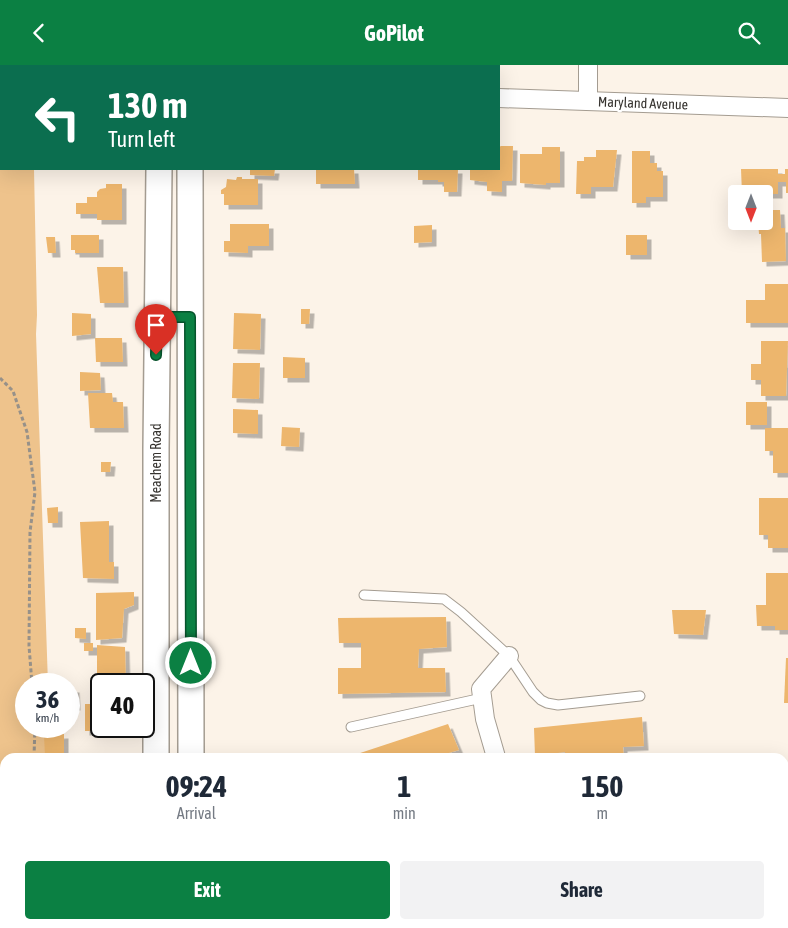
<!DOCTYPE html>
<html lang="en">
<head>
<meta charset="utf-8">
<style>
	body { margin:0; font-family:"Asap Condensed",sans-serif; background:#f2f2f3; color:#1f2937; height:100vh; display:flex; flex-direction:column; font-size:19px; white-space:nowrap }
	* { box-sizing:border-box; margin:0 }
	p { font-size:16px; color:#747a83 }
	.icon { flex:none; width:28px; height:28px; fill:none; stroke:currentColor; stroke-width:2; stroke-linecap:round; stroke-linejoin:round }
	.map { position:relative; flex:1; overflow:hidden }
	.panel { position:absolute; left:0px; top:688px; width:789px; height:176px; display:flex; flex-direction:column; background:#fff; border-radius:15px 15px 0 0; box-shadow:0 5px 20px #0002 }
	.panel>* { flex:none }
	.banner { position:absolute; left:0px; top:0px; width:500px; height:105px; box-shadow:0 5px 20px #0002; background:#0b6e4f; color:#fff; overflow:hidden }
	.needle { width:32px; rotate:180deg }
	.controls { position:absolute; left:728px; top:120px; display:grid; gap:10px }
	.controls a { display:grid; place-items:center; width:45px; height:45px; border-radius:5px; background:#fff; box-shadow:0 5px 20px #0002; font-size:25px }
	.speed { position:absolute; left:15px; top:608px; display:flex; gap:10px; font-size:25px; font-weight:700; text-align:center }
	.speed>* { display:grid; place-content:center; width:65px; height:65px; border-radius:50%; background:#fff; box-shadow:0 5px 20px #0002; line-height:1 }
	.speed small { font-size:12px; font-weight:400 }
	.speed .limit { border:2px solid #111; border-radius:8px; background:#fff; color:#111 }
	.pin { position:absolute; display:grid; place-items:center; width:42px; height:42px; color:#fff; margin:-51px -21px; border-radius:50% 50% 50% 0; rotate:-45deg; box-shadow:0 0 5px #0007 }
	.pin .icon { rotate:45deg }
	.me { position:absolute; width:55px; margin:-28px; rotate:0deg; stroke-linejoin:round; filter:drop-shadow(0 0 4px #0008) }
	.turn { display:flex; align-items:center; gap:18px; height:105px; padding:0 25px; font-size:22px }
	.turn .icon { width:65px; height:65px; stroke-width:2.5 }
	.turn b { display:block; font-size:35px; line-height:42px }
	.eta { display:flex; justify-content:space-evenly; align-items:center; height:85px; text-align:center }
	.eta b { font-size:30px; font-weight:700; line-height:35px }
	.cta { display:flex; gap:10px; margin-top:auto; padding:10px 25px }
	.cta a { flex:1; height:58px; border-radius:5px; background:#0b8043; color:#fff; font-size:20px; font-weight:700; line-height:58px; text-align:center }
	.cta a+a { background:#f2f2f3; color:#1f2937 }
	header { display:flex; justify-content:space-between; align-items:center; height:65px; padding:0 25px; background:#0b8043; color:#fff; font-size:22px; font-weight:700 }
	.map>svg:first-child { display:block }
</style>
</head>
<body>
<header><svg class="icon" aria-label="back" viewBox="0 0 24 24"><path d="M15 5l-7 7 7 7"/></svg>GoPilot<svg class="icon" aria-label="search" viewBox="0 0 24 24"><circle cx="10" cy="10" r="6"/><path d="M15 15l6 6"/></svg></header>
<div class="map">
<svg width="788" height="863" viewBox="0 0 788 863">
	<defs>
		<filter id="shadow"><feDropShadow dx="4.5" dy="4.5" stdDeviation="0" flood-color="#0004"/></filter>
	</defs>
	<rect width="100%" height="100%" fill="#fcf3e8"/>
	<path fill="#eec38c" d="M0,21l1,83h33l3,146 -1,19 12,350h-22v42h24l1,31h-46v145h-5z"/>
	<g fill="#edb66d" filter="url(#shadow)">
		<path d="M501,81h12l-1,35h-10v11l-15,-1v-9l-17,-2v-11h29v-22z"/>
		<path d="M542,82h18v36h-14v2l-26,-2v-29h22z"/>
		<path d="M596,85h21l-4,37h-22v7h-15l1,-33h7v-4h12z"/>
		<path d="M632,86h18v12h7v8h6v26h-17v6h-14z"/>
		<path d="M250,104h25l-1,7 -24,-1z"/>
		<path d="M316,104h38l1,15h-39z"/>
		<path d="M418,104h40l-1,23h-13v-10h-6v-2h-20z"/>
		<path d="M741,104h37v5h7v-5h3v24h-2v-11h-8v12h-36z"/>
		<path d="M237,112h5v2h16v26h-34v-11h-3v-4l5,-3 1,-8 9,1z"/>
		<path d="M106,119h16v36h-25v-6h-21v-11h11v-6h10v-5l3,-3 6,-1z"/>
		<path d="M764,145h16l1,18h4l1,33 -24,1 -1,-28h-2l-1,-13h6z"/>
		<path d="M230,159h39v22h-21v7l-24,-1v-11h6z"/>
		<path d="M432,160v17l-18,1v-17z"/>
		<path d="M71,170h28v18h-24v-3h-4z"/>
		<rect x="626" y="170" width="21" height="20"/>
		<path d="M46,172h9l1,16h-8z"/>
		<path d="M97,202h26l1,36h-24z"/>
		<path d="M765,219h23v39h-42v-23h19z"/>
		<path d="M301,244h9l-1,15h-8z"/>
		<path d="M72,248l19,1v20l-19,2z"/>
		<path d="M234,248l27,1 -1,36 -27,-1z"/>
		<path d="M95,273h27l1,24h-27z"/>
		<path d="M761,276h27l-2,55h-25v-16h-10v-16h10z"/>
		<path d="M283,292l22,1v20h-22z"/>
		<path d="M233,298h27l-1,36 -27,-1z"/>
		<path d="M80,307l20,1 1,17 -21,1z"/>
		<path d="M88,328h24l1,9h10l1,26h-34z"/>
		<rect x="746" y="337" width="21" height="23"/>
		<path d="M233,344l25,1v24l-25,-1z"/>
		<path d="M282,362l18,1 -1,19 -18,-1z"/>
		<path d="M765,363h23v45h-15v-22h-8z"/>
		<path d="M101,397h10l-1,10h-9z"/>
		<path d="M759,433h29v50h-20v-13h-9z"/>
		<path d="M58,442v16h-10l-1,-15z"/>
		<path d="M109,456v41h5v17l-31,-1 -3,-56z"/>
		<path d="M766,508h22v57h-13v-4h-18l-1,-21h10z"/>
		<path d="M134,527v13l-10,4 -2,29 -26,2v-47z"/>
		<path d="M672,545h34l-3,25 -29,-1z"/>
		<path d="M446,552l1,30 -28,2 -1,19h27l1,24 -108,2v-26h23v-25h-22l-1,-25z"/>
		<path d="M75,563h11v11l-11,-1z"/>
		<rect x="84" y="578" width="9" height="8"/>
		<path d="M97,580l28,2 1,37 -29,-1z"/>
		<path d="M786,593h2v45h-4z"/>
		<path d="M69,623h6l1,18h-7z"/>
		<path d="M85,639h16v22h25v5h-41z"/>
		<path d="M642,652l2,29 -21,1 1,10h-59v-5l-30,4 -1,-28z"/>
		<path d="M448,659l11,26 -24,7h-87z"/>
		<path d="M64,669v23h-19l-1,-22z"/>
		<path d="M95,689l30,1v2h-30z"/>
		<rect x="377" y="859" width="99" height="4"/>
		<path d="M539,859h107v4l-107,-1z"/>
	</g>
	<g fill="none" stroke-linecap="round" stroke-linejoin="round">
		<g stroke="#a49c91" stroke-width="11">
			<g id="lane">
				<path d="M364,530l80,4 17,13 48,44 24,36 8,8 6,3 11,2 82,-9"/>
				<path d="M351,662l131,-29"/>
			</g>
		</g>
		<g stroke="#a49c91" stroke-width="20">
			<g id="street">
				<path d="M588,0v36"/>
				<path d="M0,21h1"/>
				<path d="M499,33l289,10"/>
				<path d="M496,692l-11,-38 -4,-30 28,-33"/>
				<path d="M506,863v-4"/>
			</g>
		</g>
		<g stroke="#a49c91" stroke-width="28">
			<g id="secondary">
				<path d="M160,0v1"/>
				<path d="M190,0v1"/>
				<path d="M190,104l1,588"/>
				<path d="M156,692v-308l3,-280"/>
				<path d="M156,859v4"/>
				<path d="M193,859v4"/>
			</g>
		</g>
		<g stroke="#979189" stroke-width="3" stroke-dasharray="4 2.5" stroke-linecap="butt">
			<path d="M0,313l13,13 14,41 8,60 -5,40 -1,114 3,38"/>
			<path d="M34,692l1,-31"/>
			<path d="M0,796l5,-3"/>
			<path d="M748,860v3"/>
		</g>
		<use href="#lane" stroke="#fff" stroke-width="9"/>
		<use href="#street" stroke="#fff" stroke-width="18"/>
		<use href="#secondary" stroke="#fff" stroke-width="25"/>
	</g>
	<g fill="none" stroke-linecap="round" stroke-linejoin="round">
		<g stroke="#07532c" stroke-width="12">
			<path id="route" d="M156,290l1,-38h33l1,346"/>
		</g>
		<use href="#route" stroke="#0b8043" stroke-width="9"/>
	</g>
	<g text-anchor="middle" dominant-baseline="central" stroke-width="4.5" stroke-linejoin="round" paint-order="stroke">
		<g font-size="14" fill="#35322e" stroke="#fff">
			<text transform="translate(643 38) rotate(2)">Maryland Avenue</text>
			<text transform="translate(156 398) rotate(-90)">Meachem Road</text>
		</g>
	</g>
</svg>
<div class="controls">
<a><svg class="needle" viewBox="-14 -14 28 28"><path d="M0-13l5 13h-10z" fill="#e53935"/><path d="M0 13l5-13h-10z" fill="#747a83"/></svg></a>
</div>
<div class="speed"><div>36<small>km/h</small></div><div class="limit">40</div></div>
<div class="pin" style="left:156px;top:290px;background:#d93025"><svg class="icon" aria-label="arrive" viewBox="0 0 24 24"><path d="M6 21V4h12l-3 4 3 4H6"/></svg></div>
<svg class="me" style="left:191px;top:598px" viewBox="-20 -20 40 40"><circle r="17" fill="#0b8043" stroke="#fff" stroke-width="3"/><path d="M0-11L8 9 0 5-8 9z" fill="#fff"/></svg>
<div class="banner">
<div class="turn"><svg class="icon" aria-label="left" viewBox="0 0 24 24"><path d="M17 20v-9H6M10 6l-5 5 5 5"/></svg><div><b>130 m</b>Turn left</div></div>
</div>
<section class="panel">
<div class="eta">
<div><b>09:24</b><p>Arrival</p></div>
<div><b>1</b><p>min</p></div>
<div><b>150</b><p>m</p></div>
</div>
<div class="cta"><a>Exit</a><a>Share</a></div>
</section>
</div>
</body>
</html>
